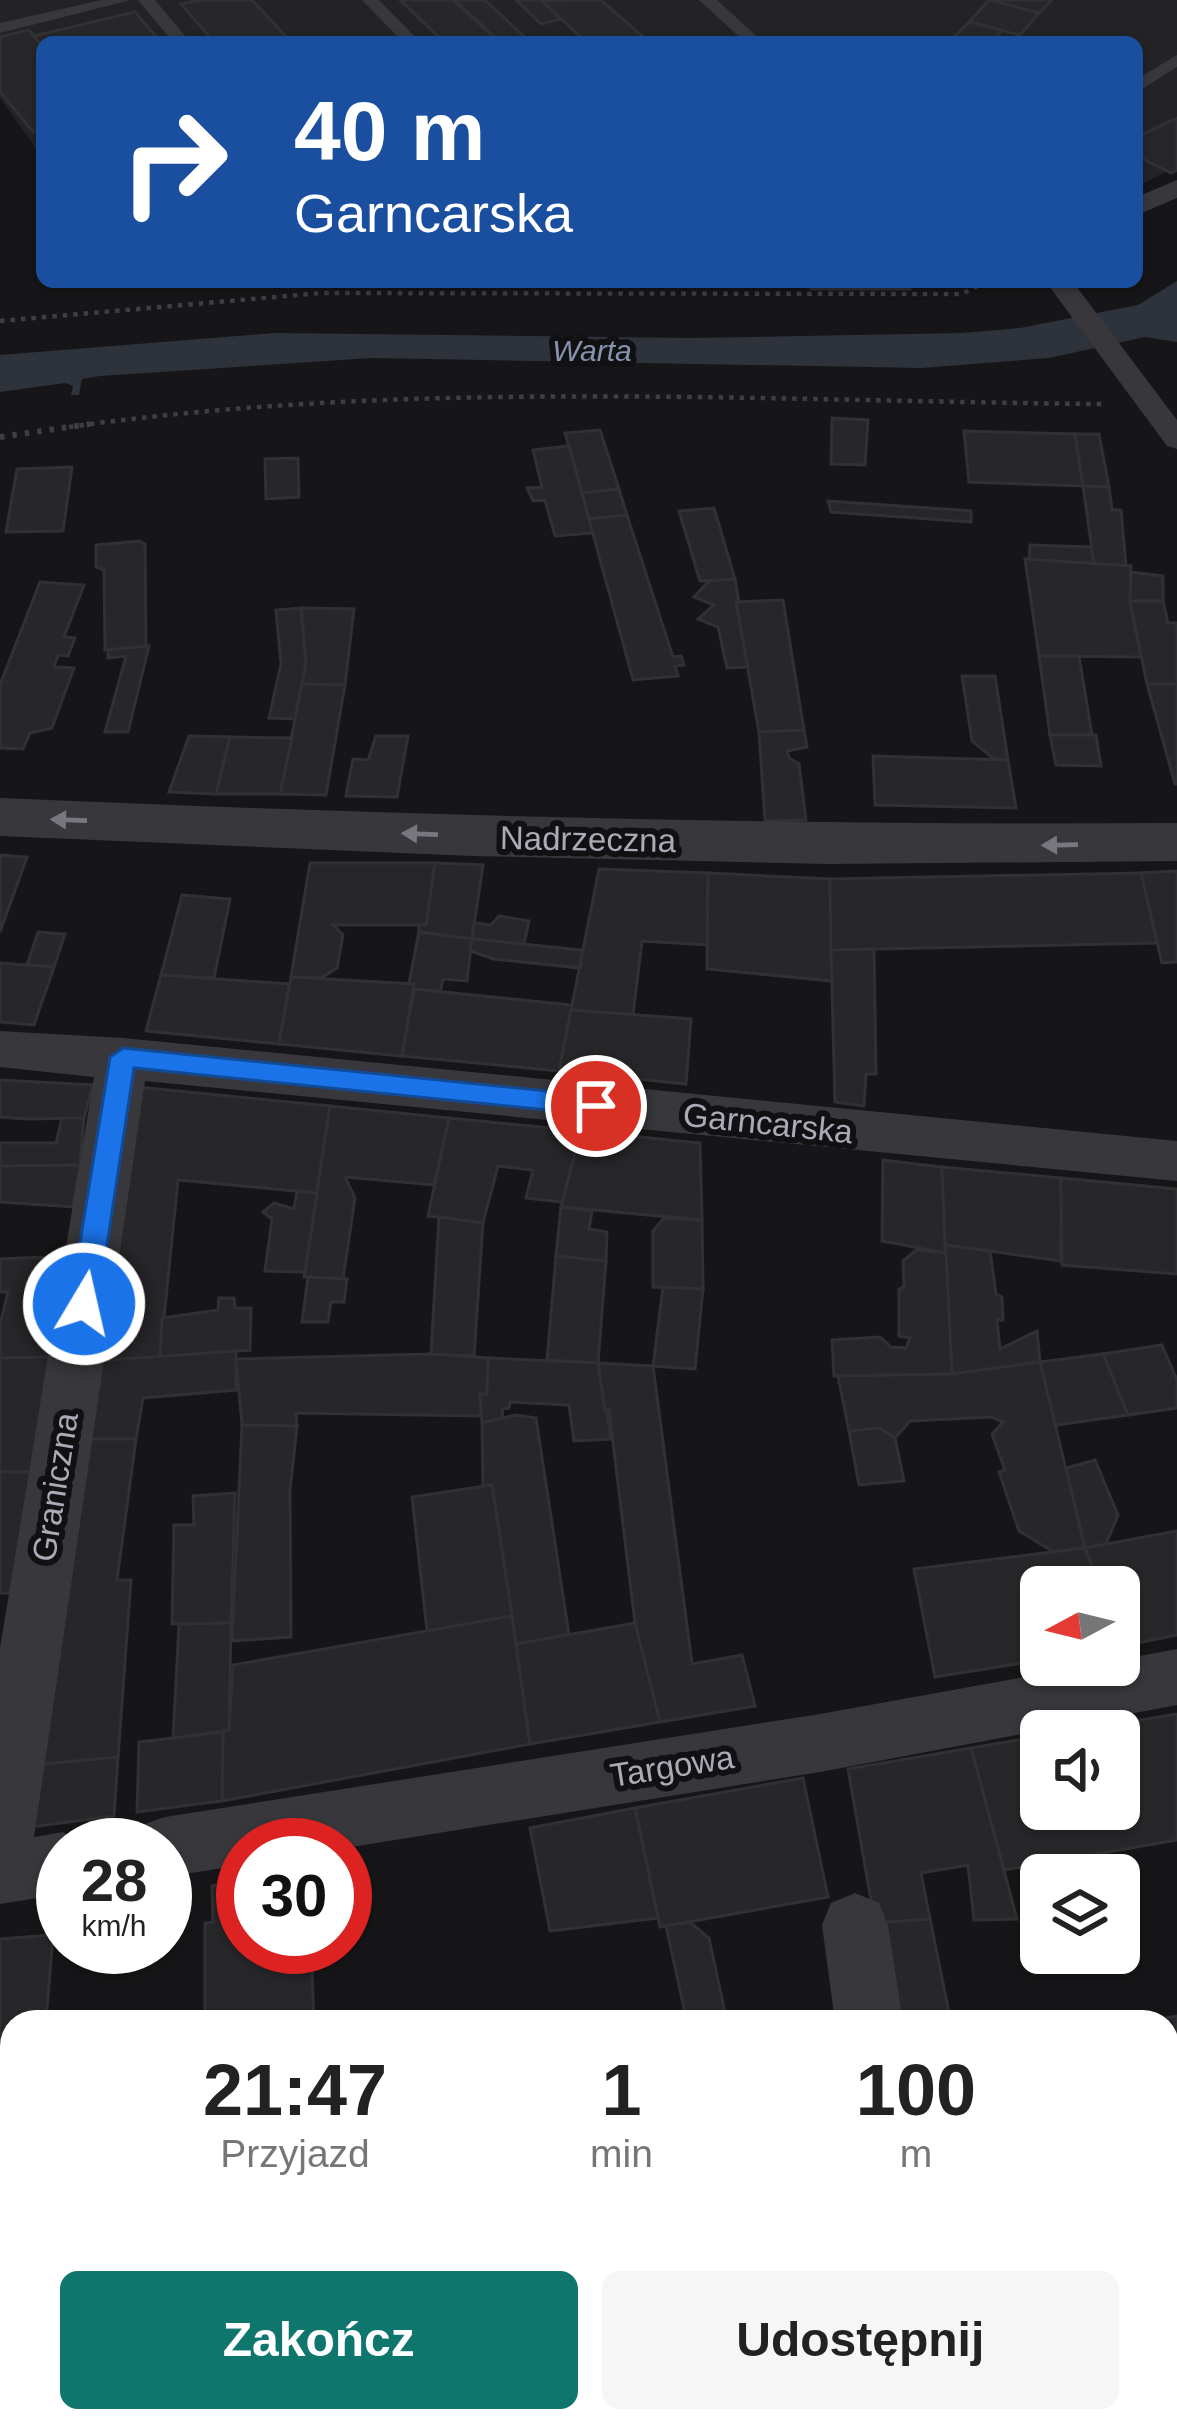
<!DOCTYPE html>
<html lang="pl">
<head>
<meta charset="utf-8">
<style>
	body { margin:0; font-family:Arial,sans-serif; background:#f6f6f6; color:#222; height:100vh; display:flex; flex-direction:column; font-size:45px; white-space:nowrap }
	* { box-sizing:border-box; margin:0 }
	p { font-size:39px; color:#767676 }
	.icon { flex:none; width:66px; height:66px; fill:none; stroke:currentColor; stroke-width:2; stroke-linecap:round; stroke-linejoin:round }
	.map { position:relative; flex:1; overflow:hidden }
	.drawer { position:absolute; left:0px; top:2010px; width:1179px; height:423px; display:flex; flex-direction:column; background:#fff; border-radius:36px 36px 0 0; box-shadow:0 3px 9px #0004 }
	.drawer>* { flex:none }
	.hud { position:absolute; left:36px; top:36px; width:1107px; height:252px; border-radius:18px; box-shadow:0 3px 9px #0004; background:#1a4fa0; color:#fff; overflow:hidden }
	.needle { width:78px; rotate:263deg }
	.buttons { position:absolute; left:1020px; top:1566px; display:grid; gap:24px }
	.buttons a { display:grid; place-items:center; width:120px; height:120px; border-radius:18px; background:#fff; box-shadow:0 3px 9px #0004; font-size:60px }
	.speed { position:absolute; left:36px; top:1818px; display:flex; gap:24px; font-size:60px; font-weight:700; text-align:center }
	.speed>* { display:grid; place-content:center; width:156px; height:156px; border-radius:50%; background:#fff; box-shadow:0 3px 9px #0004; line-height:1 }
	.speed small { font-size:30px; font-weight:400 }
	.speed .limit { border:18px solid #d22; background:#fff; color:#111 }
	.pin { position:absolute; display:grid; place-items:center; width:102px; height:102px; color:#fff; margin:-51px; border:6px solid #fff; border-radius:50%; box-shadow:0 3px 12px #0007 }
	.me { position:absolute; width:132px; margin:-66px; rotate:9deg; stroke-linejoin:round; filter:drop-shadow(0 0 9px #0008) }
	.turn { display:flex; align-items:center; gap:42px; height:252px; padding:0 60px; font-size:54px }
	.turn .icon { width:156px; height:156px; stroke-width:2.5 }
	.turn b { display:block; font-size:84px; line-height:102px }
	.eta { display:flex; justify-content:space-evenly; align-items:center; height:204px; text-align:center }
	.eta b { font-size:72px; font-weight:600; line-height:84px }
	.cta { display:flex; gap:24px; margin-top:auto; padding:24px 60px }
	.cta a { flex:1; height:138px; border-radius:18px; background:#0f766e; color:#fff; font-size:48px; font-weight:600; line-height:138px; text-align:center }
	.cta a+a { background:#f6f6f6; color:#222 }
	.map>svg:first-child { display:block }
</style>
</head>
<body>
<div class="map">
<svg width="1177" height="2432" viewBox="0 0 1177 2432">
	<rect width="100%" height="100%" fill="#161618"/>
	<path fill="#232225" d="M0,0h1177v167l-40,19v-144h-1095v115l-42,-59z"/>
	<path fill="#2e323a" d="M1177,281v61l-32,-5 -96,21 -128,10 -550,-10 -271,18 -18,3 -3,16h-8l2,-9 -8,-3 -65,9v-37l275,-22 415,5 272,-5 58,-5 118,-23z"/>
	<g fill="#272629" stroke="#313033" stroke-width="3">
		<path d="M201,0h51l39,42h-77l-33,-38z"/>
		<path d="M400,0h53l46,42h-55z"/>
		<path d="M455,0h30l45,42h-30z"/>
		<path d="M516,0h25l20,19 -20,5z"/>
		<path d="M601,0l48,42h-63l-44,-41z"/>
		<path d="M989,0h2l48,13 -19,22 -51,-13z"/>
		<path d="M991,0h61l-13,13z"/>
		<path d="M135,12l23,27 -116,3v4l-8,-10z"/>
		<path d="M969,22l33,8 -10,12h-43z"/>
		<path d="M29,30l13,16v84l-9,2 -33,-40v-55z"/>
		<path d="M1177,118v52l-6,3 -34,-17v-19z"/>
		<path d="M810,282h99l1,7h-99z"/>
		<path d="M832,418l36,2 -3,45 -34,-1z"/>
		<path d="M600,430l19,59 -37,4 -17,-60z"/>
		<path d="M964,431l111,3 8,52 -114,-4z"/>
		<path d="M1075,434h24l10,53 -26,-1z"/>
		<path d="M569,446l24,87 -38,3 -10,-36 -12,1 -6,-13 15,-1 -9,-37z"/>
		<path d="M298,458l1,39 -33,2 -1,-40z"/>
		<path d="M72,467l-9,64 -57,1 11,-63z"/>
		<path d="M1083,486l26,1 3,23h9l5,56 -32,-2z"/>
		<path d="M619,489l8,26 -38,4 -7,-26z"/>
		<path d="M828,501l143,10v11l-140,-10z"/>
		<path d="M714,508l21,71 -35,2 -21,-70z"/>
		<path d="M627,515l46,142 8,-1 3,9 -9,1 3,10 -45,4 -44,-161z"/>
		<path d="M140,541l5,3 1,102 -41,4 -1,-80 -8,-3v-22z"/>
		<path d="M1030,545l61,2 3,17 -65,-4z"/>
		<path d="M1025,559l106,7 -1,35 11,56 -102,-1z"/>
		<path d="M1131,572l32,4v25h-33z"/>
		<path d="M735,579l15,88 -23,1 -9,-41 -20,-8 16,-14 -20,-8 15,-16z"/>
		<path d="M40,582l44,3 -20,52 11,1 -7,18 -10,-1 -4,12 20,1 -22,60 -22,5 -7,16 -23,-1v-63z"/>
		<path d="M783,600l21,130 -45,2 -23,-130z"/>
		<path d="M1130,601h33l5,22h9v61h-30z"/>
		<path d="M301,608l53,1 -9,76 -46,-1 7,-21z"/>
		<path d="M301,608l5,55 -11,56 -26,-1 12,-54 -5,-54z"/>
		<path d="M149,646l-21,86h-23l21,-76 -18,2v-8z"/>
		<path d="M1039,656h40l13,79h-42z"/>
		<path d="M962,676h33l13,84 -14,-1 -22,-18z"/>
		<path d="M302,684l43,1 -19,110 -46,-1z"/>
		<path d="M1147,684h30v100h-2z"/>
		<path d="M804,730l3,17 -20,4 2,7 10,6 7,56 -41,1 -6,-89z"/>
		<path d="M1050,735h46l5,31 -45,-1z"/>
		<path d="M189,736l41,1 -14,57 -47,-2z"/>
		<path d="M376,736h32l-11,61 -51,-1 7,-37 15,1z"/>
		<path d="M230,737l62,1 -12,56h-64z"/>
		<path d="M873,756l135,4 8,48 -141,-3z"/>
		<path d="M0,855l27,2 -27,75z"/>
		<path d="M310,863h125l-9,62h-93l10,10 -6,33 -16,10 -30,-1z"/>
		<path d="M435,863l48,2 -11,74 -53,-7v-7h7z"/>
		<path d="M599,869l109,4 -1,72 -65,-4 -9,74 -62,-5z"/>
		<path d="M1177,871v91l-15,1 -21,-90z"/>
		<path d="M708,873l122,6 2,102 -125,-12z"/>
		<path d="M1141,873l16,70 -326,7 -1,-71z"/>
		<path d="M182,895l48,4 -16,79 -53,-3z"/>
		<path d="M499,916l30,5 -5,23 -52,-5 2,-16 17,2z"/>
		<path d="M38,932l27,2 -11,33 -27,-2z"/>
		<path d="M419,932l53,7 -5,42 -24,-2 -3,13 -26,-3 -5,-6z"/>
		<path d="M472,939l110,11 -2,18 -86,-9 -24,-8z"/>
		<path d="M874,949l2,125h-10l-2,32 -29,-4 -4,-152z"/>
		<path d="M0,963l54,4 -20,58 -34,-3z"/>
		<path d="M161,975l128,9 -10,60 -133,-13z"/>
		<path d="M291,977l123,7 -12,72 -123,-12z"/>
		<path d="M414,989l158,16 -13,66 -157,-15z"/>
		<path d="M571,1010l120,9 -5,65 -127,-13z"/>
		<path d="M0,1080l93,5 -9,33 -57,1 -27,-2z"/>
		<path d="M138,1087l192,19 -13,87 -139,-13 -18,177 -66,4z"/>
		<path d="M330,1106l119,12 -15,67 -89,-8 10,21 -12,81 -39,-2z"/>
		<path d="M62,1118h22l-4,47 -80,1v-23h56z"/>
		<path d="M449,1118l132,13 -19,71 -36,-4 7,-28 -35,-4 -15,57 -55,-7z"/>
		<path d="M581,1131l119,12 2,77 -141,-13z"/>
		<path d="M883,1160l59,7 4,86 -64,-12z"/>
		<path d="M80,1165l-7,42 -73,-5v-36z"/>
		<path d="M942,1167l119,11v83l-116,-16z"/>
		<path d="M1061,1178l116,11v85l-115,-9z"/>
		<path d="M297,1191l20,2 -12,79 -40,-1 7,-52 -9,-7 11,-9 20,6z"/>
		<path d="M561,1207l31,4 -3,18 18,3 -1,29 -50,-5z"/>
		<path d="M439,1217l44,6 -9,133 -43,-2z"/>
		<path d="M664,1218l38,2 1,69 -50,-2v-56z"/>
		<path d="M945,1245l45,6 6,43 6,3 1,23h-6l3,29 37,-18 3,31 -88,12z"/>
		<path d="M916,1250l30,3 6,121 -118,2 -2,-36 48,-3 11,10 15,1 4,-10 -11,-2v-47l5,-2 -1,-26z"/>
		<path d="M68,1256l-19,101 -49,1v-34l8,-32h-8v-33z"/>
		<path d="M556,1256l50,5 -8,102 -51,-3z"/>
		<path d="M308,1277l39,2 -3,23h-13l-3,20h-26z"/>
		<path d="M663,1287l40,2 -8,80 -42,-3z"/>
		<path d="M219,1298h15l1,10h16l-1,42 -90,7 2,-39 56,-8z"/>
		<path d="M1162,1345l15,35v28l-49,7 -25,-61z"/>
		<path d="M236,1351v39l-93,8 -7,41h-54l12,-78z"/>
		<path d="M431,1354l57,4 -1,36h-7l1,22 -185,-3 1,13 -55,-1 -6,-66z"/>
		<path d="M1103,1354l25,61 -72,10 -16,-63z"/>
		<path d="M49,1357l-17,115h-32v-114z"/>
		<path d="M488,1358l110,5 13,76 -37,2 -5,-36 -59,-3 -1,6 -7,1 1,10 -21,4 -2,-29h7z"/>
		<path d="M1040,1362l45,186 -31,4 -35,-21 -20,-59 6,-2 -13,-36 11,-12 -12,-5 -81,4 -15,17 -16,-10 -30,3 -11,-55 114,-2z"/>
		<path d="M598,1363l55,3 39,298 50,-9 13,51 -95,16 -25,-99 -26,-213h-4z"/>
		<path d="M515,1415l21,3 33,217 -53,9 -24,-159h-9l-1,-62z"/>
		<path d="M242,1425l55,1 -7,64 1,147 -59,4z"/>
		<path d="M879,1428l16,10 9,43 -45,4 -10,-54z"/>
		<path d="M82,1439h54l-19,141h14l-13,177 -84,8z"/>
		<path d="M1095,1460l23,55 -12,29 -21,4 -19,-80z"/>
		<path d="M0,1472h32l-16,121h-16z"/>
		<path d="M492,1485l20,131 -85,15 -15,-134z"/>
		<path d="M235,1493l-4,130 -59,1 2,-99h20l-1,-29z"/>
		<path d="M1177,1531v104l-54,11 -4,-59h-19l-15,-39z"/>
		<path d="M1085,1548l15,39h-59v73l-106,17 -21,-108z"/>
		<path d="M512,1616l18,128 -308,57 1,-69 6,-2 4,-65z"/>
		<path d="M231,1623l-2,107 -56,9 6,-115z"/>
		<path d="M635,1623l25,99 -130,22 -14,-100z"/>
		<path d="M1177,1714v126l-173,30 -33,-122 70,-12v73h78v-78h-46z"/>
		<path d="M223,1732l-1,69 -85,11 2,-70z"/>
		<path d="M971,1748l46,171 -43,1 -6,-55 -47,8 9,46 -55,4 -27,-154z"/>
		<path d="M118,1757l-4,59 -83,11 3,-62z"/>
		<path d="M803,1778l25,119 -168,30 -25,-119z"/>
		<path d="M635,1808l23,110 -108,13 -20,-103z"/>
		<path d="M243,1880v67h68l3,75h-109v-99l8,-1 -1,-36z"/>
		<path d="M930,1919l21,103h-61l-15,-99z"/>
		<path d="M690,1922l19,16 18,84h-40l-21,-96z"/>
		<path d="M53,1935l-7,87h-34v344l-12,2v-429z"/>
		<path d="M1177,2016v105l-10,1v-100h-24z"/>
		<path d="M1177,2262v99l-10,1v-99z"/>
		<rect x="40" y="2421" width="291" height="11"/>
		<path d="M361,2421h260l-108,11h-152z"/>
	</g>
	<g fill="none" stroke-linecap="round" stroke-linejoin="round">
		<g stroke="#3e3e43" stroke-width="4.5" stroke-dasharray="4.5 6" stroke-linecap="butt">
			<path d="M0,321l321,-28 641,1 23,-12"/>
			<path d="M69,427c342,-48 689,-26 1034,-23"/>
		</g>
		<path stroke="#3e3e43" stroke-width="6" stroke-dasharray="4.5 8" stroke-linecap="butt" d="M0,437l90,-13"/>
		<g fill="#38383c" fill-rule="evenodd">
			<path d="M102,0h29l-131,33v-10z"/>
			<path d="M138,0h17l35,42h-17z"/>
			<path d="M362,0h17l41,42h-17z"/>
			<path d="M699,0h18l46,42h-18z"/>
			<path d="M1177,55v12l-40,25v-13z"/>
		</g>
		<g fill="#38383c" fill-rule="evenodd">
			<path d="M1177,180v18l-40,17v-18z"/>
			<path d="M1046,282h27l104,138v29l-10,-3z"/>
		</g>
		<g fill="#38383c" fill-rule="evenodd">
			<path d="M0,1031l123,7 1054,103v40l-1032,-100 -111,756 29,-5 25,13h-25v49l-63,10v-256l94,-571 -94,-10z"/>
			<path d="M1177,1649v56l-357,67 -475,76 -102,-3v20l-78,12v-32h-32l9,-20 23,-8 655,-103 271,-49h28v-5z"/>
			<path d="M855,1893l24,10 9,22 15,97h-68l-13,-97 9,-22z"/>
			<path d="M875,2421h76l2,11h-76z"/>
		</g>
		<g fill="#38383c" fill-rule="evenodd">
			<path d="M0,798c394,17 782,28 1177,25v38l-349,3 -356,-8 -472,-20z"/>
			<path d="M1177,2383v49h-74l5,-11h59v-37z"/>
		</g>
	</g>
	<defs><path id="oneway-solid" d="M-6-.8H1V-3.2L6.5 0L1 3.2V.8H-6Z" transform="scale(3)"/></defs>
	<g fill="#77777f">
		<use href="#oneway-solid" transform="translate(69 820) rotate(-178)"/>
		<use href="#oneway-solid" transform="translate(420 834) rotate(-178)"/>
		<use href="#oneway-solid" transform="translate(1060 845) rotate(179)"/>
	</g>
	<path fill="#1a73e8" stroke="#114b97" stroke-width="3" d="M123,1048l473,48 13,10 -13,9 -462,-47 -36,236 -4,7h-20l-4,-7 40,-247z"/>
	<g text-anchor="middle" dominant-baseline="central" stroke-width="12" stroke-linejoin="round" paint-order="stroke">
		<g font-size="30" font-style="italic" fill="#8593ad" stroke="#111113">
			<text x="592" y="350">Warta</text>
		</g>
		<g font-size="33" fill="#aaabb6" stroke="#111113">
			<text transform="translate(588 839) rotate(1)">Nadrzeczna</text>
			<text transform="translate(768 1123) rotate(6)">Garncarska</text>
			<text transform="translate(55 1487) rotate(-81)">Graniczna</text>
			<text transform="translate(672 1766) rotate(-9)">Targowa</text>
		</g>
	</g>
</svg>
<div class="buttons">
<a><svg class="needle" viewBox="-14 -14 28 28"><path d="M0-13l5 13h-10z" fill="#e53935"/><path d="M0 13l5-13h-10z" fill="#767676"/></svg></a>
<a><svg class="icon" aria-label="sound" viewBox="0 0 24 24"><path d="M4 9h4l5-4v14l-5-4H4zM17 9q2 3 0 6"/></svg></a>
<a><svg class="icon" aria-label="layers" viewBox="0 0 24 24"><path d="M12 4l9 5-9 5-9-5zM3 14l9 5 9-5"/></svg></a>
</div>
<div class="speed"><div>28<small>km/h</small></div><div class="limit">30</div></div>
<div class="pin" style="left:596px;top:1106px;background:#d93025"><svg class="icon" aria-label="arrive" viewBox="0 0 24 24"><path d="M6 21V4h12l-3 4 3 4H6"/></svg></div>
<svg class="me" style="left:84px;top:1304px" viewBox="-20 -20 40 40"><circle r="17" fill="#1a73e8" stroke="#fff" stroke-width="3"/><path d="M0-11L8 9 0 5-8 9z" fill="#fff"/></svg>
<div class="hud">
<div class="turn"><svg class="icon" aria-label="right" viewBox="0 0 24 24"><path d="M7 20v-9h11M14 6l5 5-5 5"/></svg><div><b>40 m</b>Garncarska</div></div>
</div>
<section class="drawer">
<div class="eta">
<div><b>21:47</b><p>Przyjazd</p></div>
<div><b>1</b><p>min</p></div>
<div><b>100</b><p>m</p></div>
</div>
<div class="cta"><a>Zakończ</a><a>Udostępnij</a></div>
</section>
</div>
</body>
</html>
